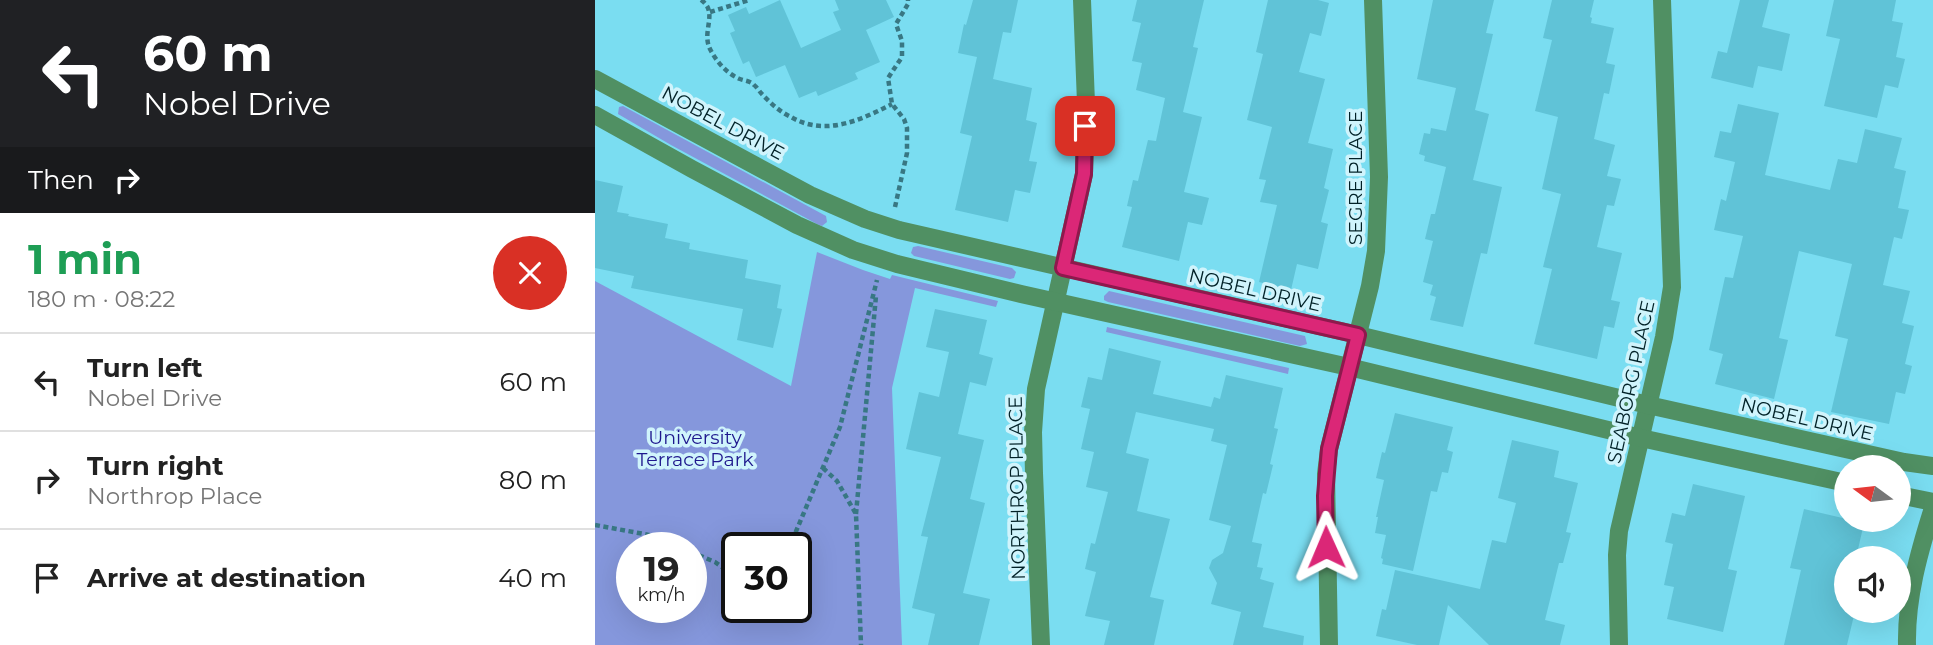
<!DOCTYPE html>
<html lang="en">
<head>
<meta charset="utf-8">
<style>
	body { margin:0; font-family:Montserrat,sans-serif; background:#f6f6f6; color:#222; height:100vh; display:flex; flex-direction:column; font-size:26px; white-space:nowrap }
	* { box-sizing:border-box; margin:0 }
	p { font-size:23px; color:#767676 }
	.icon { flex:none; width:38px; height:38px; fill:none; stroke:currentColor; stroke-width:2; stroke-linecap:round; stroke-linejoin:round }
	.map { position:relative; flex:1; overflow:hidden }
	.details { display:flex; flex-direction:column; background:#fff; width:595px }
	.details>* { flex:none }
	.guide { background:#202124; color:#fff; overflow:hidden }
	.needle { width:46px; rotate:285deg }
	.controls { position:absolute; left:1239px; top:455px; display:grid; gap:14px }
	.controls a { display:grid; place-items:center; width:77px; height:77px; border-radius:50%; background:#fff; box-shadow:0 7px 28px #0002; font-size:35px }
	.speed { position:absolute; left:21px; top:532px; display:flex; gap:14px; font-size:35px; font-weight:700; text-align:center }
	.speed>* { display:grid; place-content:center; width:91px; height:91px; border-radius:50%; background:#fff; box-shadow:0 7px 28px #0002; line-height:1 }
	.speed small { font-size:18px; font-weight:400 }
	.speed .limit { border:4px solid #111; border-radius:10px; background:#fff; color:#111 }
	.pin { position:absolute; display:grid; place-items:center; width:60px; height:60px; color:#fff; margin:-30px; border-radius:14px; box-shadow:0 4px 10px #0006 }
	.me { position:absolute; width:77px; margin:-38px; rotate:359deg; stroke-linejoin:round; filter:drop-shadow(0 0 5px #0008) }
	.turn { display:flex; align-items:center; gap:24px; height:147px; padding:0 28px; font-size:32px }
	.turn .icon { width:91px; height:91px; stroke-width:2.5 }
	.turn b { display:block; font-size:49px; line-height:60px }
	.then { display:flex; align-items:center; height:66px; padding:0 28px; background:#0003; gap:14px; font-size:26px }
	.round { display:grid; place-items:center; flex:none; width:74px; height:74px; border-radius:37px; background:#f6f6f6 }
	.headline { display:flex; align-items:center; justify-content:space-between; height:119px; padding:0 28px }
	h1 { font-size:42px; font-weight:700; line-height:52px; color:#1e9e55 }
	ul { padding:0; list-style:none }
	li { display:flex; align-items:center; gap:21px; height:98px; padding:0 28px; border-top:2px solid #e0e0e0 }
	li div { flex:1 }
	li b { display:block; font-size:26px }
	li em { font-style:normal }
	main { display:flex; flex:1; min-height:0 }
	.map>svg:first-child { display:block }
</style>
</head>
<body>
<main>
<section class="details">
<div class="guide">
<div class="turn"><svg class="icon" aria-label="left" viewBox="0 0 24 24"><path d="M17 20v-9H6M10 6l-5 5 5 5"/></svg><div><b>60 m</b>Nobel Drive</div></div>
<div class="then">Then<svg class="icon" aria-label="right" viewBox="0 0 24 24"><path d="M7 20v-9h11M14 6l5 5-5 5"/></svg></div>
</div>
<div class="headline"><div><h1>1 min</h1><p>180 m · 08:22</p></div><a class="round" style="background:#d93025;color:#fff"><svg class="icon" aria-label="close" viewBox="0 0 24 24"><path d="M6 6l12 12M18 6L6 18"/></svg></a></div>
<ul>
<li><svg class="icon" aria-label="left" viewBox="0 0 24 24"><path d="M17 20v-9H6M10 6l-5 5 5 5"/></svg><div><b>Turn left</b><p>Nobel Drive</p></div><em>60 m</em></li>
<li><svg class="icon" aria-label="right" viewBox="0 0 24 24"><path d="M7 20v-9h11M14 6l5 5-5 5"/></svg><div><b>Turn right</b><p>Northrop Place</p></div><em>80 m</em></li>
<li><svg class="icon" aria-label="arrive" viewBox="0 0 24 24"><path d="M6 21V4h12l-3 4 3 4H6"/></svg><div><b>Arrive at destination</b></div><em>40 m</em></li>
</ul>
</section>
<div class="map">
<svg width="1338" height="645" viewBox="0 0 1338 645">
	<rect width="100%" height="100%" fill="#7addf1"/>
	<g fill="#8597dc" fill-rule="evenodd">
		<path d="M28,106l203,110 1,6 -5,4 -5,-2 -146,-79 -53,-31 1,-7z"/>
		<path d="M323,246l94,22 4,4 -2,6 -4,1 -96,-23 -3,-3 2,-6z"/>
		<path d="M222,252l46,18 27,9 2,-4 106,26 -2,6 -81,-19 -23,100 10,257h-307v-364l196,105zM37,548h59v59h-59zM142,548h59v59h-59z"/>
		<path d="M514,291l196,45 2,8 -7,2 -192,-44 -4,-2v-4z"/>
		<path d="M512,327l182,41 -1,6 -182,-42z"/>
	</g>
	<g fill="#60c3d7">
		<path d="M185,0l21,48 40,-18 -8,-18 6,-2 -4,-10h51l8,17 -28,13 14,32 -25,11 3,6 -40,17 -2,-5 -17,7 -14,-33 -29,12 -7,-16 -6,3 -13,-31 5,-2 -7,-16 18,-8 3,7z"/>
		<path d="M378,0h45l-7,33 -8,-1 -10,47 39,9 -6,32 11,3 -8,38 8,1 -7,31 -15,-3 -7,32 -53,-12 17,-74 -12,-3 17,-76 -19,-4 6,-29 2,1z"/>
		<path d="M542,0h67l-11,47 5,1 -15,64 19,5 -18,75 25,6 -7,27 -14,-3 -9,39 -57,-14 10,-40 -5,-1 6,-26 5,1 10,-41 8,1 9,-43 -29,-8 6,-27 -10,-2 9,-38 -9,-2z"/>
		<path d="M673,0h50l11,3 -8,33 -11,-3 -11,39 26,7 -17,64 25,6 -9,39 5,2 -8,32 7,2 -10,45 -21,-5 -6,26 -32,-8 18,-77 -17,-3 6,-22 -7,-1 13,-52 -25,-7 16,-66 -7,-2z"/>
		<path d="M838,0h61l-8,33 7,1 -18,76 14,4 -16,66 29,7 -15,67 -6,-1 -18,74 -33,-7 6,-23 -6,-2 3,-10 -10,-3 10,-41 -8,-2 6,-25h4l11,-47 -22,-6 1,-5 -6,-2 5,-21 6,1 1,-6 15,3 10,-43 -39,-9z"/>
		<path d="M957,0h42l-4,17 2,1 -1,5 23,5 -8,35 9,2 -6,29 -5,-1 -10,46 21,6 -8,31 14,3 -7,27 -7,-1 -10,42 25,6 -11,47 9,2 -6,26 -10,-2 -7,33 -63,-15 18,-75 -9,-2 18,-73 -19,-5 16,-72 -23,-6 17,-71 -9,-2z"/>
		<path d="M1145,0h29l-7,27 28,7 -8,37 -24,-5 -5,22 -42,-10 7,-27 9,2z"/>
		<path d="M1239,0h62l-4,21 11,2 -7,34 9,2 -7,29 -13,-3 -8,33 -53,-12 16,-67 -14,-3z"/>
		<path d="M1143,104l41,9 -14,62 65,15 8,-31 19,4 8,-34 37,9 -8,30 12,3 -8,37 11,2 -7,29 -8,-2 -11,48 27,6 -8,32 12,3 -9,38 7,2 -7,28 -9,-2 -7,32 -58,-12 17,-73 -13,-3 17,-72 -53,-13 -20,87 9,2 -14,59 -59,-15 8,-30 -14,-4 16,-73 8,1 10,-42 -29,-6 7,-31 5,2 9,-39 -21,-5 6,-26 11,2z"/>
		<path d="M0,180l28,6 -6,26 12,2 -1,2 40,8 -3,14 25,5 -1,6 59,11 -3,18 36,7 -4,23 5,1 -9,39 -36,-8 6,-31 -112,-21 3,-12 -39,-8z"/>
		<path d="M340,309l52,11 -8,34 14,4 -7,28 -16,-4 -12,52 26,6 -14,59 15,4 -22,90 27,6 -11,46h-51l7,-31 -23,-6 16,-71 -7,-1 20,-79 -35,-8 13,-57 20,5 10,-45 -23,-5z"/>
		<path d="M514,348l52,13 -8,33 58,13 3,-10 6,2 6,-24 57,13 -9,40 4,1 -8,35 3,1 -7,29 -3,-1 -11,49 10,2 -5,23 6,1 -3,11 14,4 -11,44 41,9 -1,9h-70l8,-33 -30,-8 6,-21 -8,-15 3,-8 11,-7 8,-27 -22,-6 18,-75 -16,-4 3,-12 -78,-17 -10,41 23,6 -12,52 33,8 -20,78 14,3 -10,45h-50l6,-24 -25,-5 11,-44 -11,-3 6,-26 4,1 13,-52 -22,-5 8,-35 -13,-3 9,-40 -9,-2 7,-30 14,3z"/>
		<path d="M800,413l58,14 -6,23 6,2 -5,21 -6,-1 -5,20 -6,-1 -18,80 -31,-7 1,-5 -2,-1 5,-23 -11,-2 3,-16h-2l8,-37 -8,-2 6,-26 3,1z"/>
		<path d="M917,440l47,11 -5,26 24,6 -12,49 5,1 -8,30h-4l-14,57 20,5 -5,20h-71l-41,-40 -9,40h-22l-41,-9 6,-27 4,1 9,-40 85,19 12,-49 14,3 10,-40 -18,-5z"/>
		<path d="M1098,484l52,12 -17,73 9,2 -14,61 -56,-13 7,-32 -10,-2 9,-41 -8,-2 7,-29 13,3z"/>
		<path d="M1209,509l60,14 -8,35h-10v53h9l-8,34h-63l17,-75 -11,-2z"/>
	</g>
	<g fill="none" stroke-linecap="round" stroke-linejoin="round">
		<g stroke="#387783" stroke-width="4.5" stroke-dasharray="5 3.5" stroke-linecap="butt">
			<path d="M106,0c18,12 0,31 9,49 6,12 17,25 30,30 5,2 11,2 14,6 3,2 5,6 7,8 8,9 19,19 30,24 34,20 70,3 101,-13"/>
			<path d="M115,12l39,-12"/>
			<path d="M300,207l12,-54v-25l-3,-9 -12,-15 -4,-26 14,-21v-16l-6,-17 12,-20v-4"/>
			<path d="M228,468l14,13 19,33 5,131"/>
			<path d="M261,514l20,-218"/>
			<path d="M0,525l60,11 26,12"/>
			<path d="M194,548l51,-121 37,-147"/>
			<path d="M96,552l24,10 22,16"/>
		</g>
		<g stroke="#509063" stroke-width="18">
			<path d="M446,645l-7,-172 -1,-41 3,-43 48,-215 2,-71 -4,-103"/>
			<path d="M734,645l-3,-171 3,-25 41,-163 6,-35 3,-74 -6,-177"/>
			<path d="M1024,645l-2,-90 2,-24 45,-194 8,-50 -10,-287"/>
			<path d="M1312,645c-1,-47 12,-93 26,-137"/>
		</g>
		<g stroke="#509063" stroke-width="18">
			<path d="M0,79l215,116 55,24 34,11 459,105 290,70 256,57 29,4"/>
			<path d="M0,115l97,54 105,56 56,25 44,14 124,30 328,73 292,71 205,45"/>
			<path d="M1304,495l34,7"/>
		</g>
	</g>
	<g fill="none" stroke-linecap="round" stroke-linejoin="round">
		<g stroke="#8e194d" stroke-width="18">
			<path id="route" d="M490,126l-1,48 -21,94 295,67 -29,114 -4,47 1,51"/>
		</g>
		<use href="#route" stroke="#db2777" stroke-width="12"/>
	</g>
	<g text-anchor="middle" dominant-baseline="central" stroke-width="7" stroke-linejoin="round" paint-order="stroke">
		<g font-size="19" fill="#012127" stroke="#d0f4fc">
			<text transform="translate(128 123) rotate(28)">NOBEL DRIVE</text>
			<text transform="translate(760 178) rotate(-90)">SEGRE PLACE</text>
			<text transform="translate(660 290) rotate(13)">NOBEL DRIVE</text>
			<text transform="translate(1036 382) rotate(-78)">SEABORG PLACE</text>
			<text transform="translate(1212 419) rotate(13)">NOBEL DRIVE</text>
			<text transform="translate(422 488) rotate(-91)">NORTHROP PLACE</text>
		</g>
		<g font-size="19" fill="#1e178d" stroke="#d0f4fc">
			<text x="100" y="437">University<tspan x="100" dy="22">Terrace Park</tspan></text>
		</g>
	</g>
</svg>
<div class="controls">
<a><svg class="needle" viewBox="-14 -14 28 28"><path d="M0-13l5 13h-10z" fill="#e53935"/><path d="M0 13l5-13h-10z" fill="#767676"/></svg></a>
<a><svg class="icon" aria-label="sound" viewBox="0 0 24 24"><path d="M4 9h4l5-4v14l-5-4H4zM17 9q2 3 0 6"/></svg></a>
</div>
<div class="speed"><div>19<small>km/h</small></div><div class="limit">30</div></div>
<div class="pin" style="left:490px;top:126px;background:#d93025"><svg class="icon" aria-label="arrive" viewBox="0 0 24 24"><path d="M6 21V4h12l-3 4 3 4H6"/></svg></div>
<svg class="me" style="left:731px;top:547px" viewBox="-20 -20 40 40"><path d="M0-17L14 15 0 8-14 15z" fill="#db2777" stroke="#fff" stroke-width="4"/></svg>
</div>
</main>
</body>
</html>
